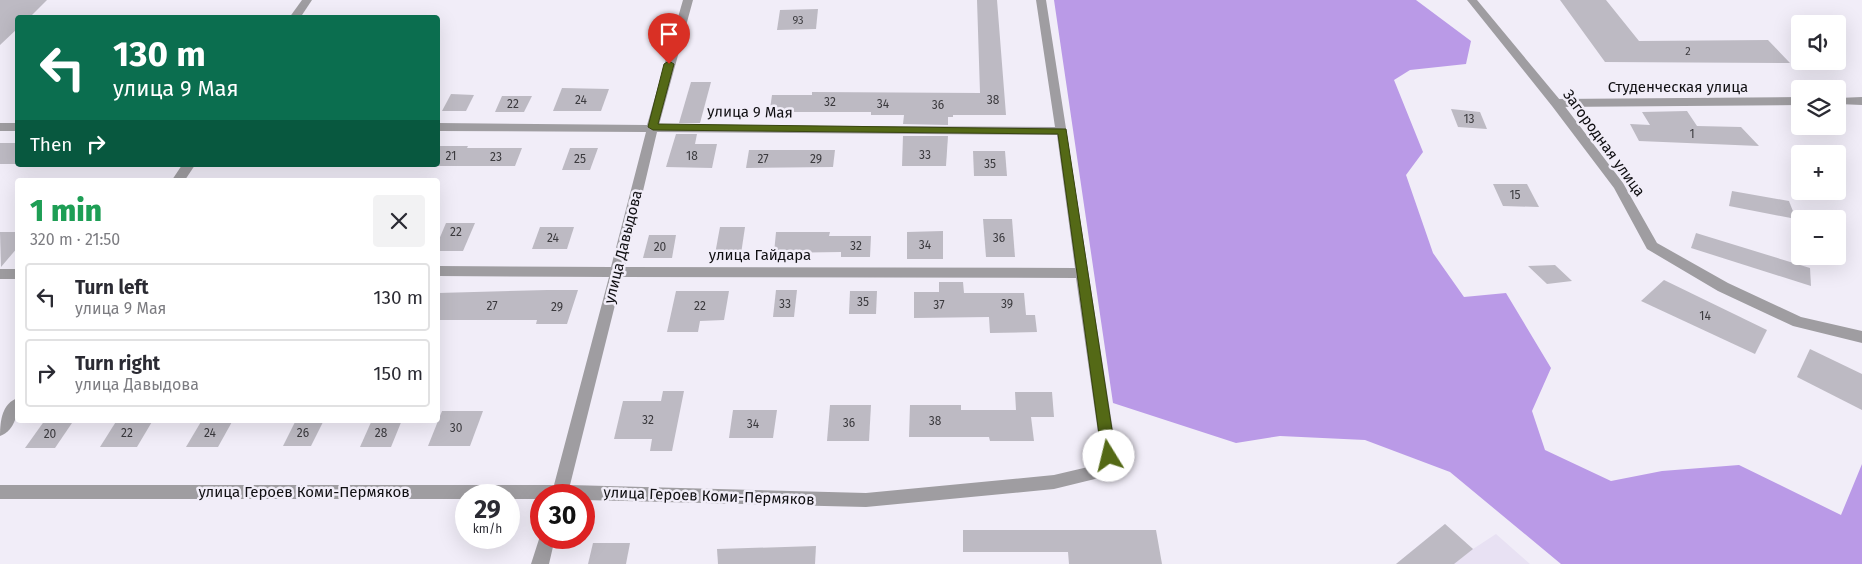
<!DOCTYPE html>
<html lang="en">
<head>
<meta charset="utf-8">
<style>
	body { margin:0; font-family:"Fira Sans",sans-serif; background:#f2f2f3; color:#2b2b33; height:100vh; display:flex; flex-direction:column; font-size:19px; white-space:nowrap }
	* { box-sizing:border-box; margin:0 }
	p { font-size:16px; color:#7c7c81 }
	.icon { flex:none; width:28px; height:28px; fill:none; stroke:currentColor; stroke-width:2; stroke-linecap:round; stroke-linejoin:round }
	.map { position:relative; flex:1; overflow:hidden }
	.drawer { position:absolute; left:15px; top:178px; width:425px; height:245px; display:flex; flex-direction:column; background:#fff; border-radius:5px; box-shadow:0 5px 20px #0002 }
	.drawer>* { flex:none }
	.guide { position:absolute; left:15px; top:15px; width:425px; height:152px; border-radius:5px; box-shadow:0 5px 20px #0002; background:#0b6e4f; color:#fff; overflow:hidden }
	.controls { position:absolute; left:1791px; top:15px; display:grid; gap:10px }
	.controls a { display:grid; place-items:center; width:55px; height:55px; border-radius:5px; background:#fff; box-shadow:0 5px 20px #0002; font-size:25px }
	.speed { position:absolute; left:455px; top:484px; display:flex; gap:10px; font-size:25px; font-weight:700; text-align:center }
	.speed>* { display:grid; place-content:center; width:65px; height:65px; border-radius:50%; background:#fff; box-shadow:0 5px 20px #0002; line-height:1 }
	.speed small { font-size:12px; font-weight:400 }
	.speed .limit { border:8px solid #d22; background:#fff; color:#111 }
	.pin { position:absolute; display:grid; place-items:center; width:42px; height:42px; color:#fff; margin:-51px -21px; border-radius:50% 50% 50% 0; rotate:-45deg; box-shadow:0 0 5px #0007 }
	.pin .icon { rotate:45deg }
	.me { position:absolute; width:55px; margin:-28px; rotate:351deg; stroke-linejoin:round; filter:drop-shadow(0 0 4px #0008) }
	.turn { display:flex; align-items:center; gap:18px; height:105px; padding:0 15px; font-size:22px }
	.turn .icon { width:65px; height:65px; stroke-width:2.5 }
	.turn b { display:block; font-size:35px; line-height:42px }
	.then { display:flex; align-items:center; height:48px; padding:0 15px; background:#0003; gap:10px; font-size:19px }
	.round { display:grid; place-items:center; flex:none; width:52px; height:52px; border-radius:5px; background:#f2f2f3 }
	.headline { display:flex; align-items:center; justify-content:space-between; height:85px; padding:0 15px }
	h1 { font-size:30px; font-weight:800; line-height:38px; color:#1e9e55 }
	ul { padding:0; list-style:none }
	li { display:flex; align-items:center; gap:15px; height:68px; margin:0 10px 8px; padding:0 5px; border:2px solid #e1e1e2; border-radius:5px }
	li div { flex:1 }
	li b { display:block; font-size:19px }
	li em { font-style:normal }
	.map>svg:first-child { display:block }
</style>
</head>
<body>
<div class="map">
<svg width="1862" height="564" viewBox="0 0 1862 564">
	<rect width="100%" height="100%" fill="#f1edf8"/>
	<path fill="#e8e1f3" d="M1445,524l28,25 23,-15 34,30h-134z"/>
	<path fill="#ba9ae7" d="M1054,0h362l55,41 -5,23 -56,6 -16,10 29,72 -17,23 27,78 31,44 42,-4 45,75 -19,43 13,39 66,31 51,-10 77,-6 102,50 21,-51v100h-301l-111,-92 -85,-32 -85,-4 -44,7 -123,-40z"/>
	<g fill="#bdbac3">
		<path d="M0,0h47l-18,18h-11v10l-18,17z"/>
		<path d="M977,0h20l9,115h-53v2h-5v8l-45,-1 1,-9h-33v-3h-80l-1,4h-21l3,-21h40v-3l168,1z"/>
		<path d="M1560,0h46l33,41 129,-1 22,23 -185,-1z"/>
		<path d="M818,9l-2,20 -39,1 3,-20z"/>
		<path d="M691,82h20l-11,41h-21z"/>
		<path d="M562,88l47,1 -8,22h-48z"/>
		<path d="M451,94l23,1 -8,16h-24z"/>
		<path d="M502,96h30l-8,16h-29z"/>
		<path d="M1451,109l29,3 7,17 -29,-2z"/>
		<path d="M1687,111l10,15 44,1 18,19 -120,-5 -9,-17 20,1 -8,-13z"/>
		<path d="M676,134h21l-2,10h22l-5,24 -46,-1z"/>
		<path d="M903,136h45l-2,30h-44z"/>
		<rect x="0" y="143" width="18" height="21"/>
		<path d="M438,146h30l-1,2h55l-7,18h-77z"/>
		<path d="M570,148h28l-8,22h-28z"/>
		<path d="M749,150h86l-2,17 -87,1z"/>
		<path d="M973,151h32l2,25h-33z"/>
		<path d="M1493,184h34l12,23 -36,-1z"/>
		<path d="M1732,191l57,10 7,18 -67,-13z"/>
		<path d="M983,219h29l3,38h-29z"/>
		<path d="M446,223h29l-12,28h-25v-9z"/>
		<path d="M540,227h34l-7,22h-35z"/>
		<path d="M720,227h25l-4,27h-26z"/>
		<path d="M943,231v28h-36v-27z"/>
		<path d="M0,232h18v15l-17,20z"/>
		<path d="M776,232h54l-1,4h42l-1,21h-29v-5l-67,1z"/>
		<path d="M1696,233l114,35 1,18 -120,-38z"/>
		<path d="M649,235h27l-4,23h-29z"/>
		<path d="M1555,265l17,16 -25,3 -19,-18z"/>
		<path d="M1664,280l103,50 -12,24 -114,-53z"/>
		<path d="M939,282h24l1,11h60l2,22h9l2,17 -47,1 -1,-16 -75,1v-26h25z"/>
		<path d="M547,290h31l-11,34h-31l1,-4h-99v-27z"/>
		<path d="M776,290h21l-3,27h-21z"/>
		<path d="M676,291h53l-5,29 -24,1 -2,11h-31z"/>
		<path d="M850,291h27l-1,23h-27z"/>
		<path d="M1810,349l52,25v36l-65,-33z"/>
		<path d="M663,391h21l-12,60h-22l2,-12h-38l9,-38h38z"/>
		<path d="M1015,392h37l2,25h-23l3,24h-44l-1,-4h-80l1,-32h51v5h55z"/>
		<path d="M830,405h41l-2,36h-42z"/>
		<path d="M733,410h44l-4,28h-44z"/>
		<path d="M442,411h41l-13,35h-42z"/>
		<path d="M45,420h29l-19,28h-30z"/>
		<path d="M117,420h36l-16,27h-37z"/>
		<path d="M202,420h31l-15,27h-32z"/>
		<path d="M296,420h28l-13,26h-28z"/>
		<path d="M372,420h30l-11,27h-31z"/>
		<path d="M1445,524l28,25 -19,15h-58z"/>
		<path d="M963,530h193l6,34h-93l-1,-12h-105z"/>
		<path d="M593,543h37l-4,21h-38z"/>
		<path d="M816,546l-1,18h-97l-1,-15z"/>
	</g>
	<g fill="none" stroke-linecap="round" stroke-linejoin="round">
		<g fill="#9f9da1" fill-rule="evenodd">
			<path d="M302,0h10l-12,18h-11z"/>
			<path d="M683,0h10l-34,125 396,2 -19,-127h10l71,456 -18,22 -45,11 -188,18 -282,-7v-5h-43v4h-32v-4h-43v4h-466v-14h554l55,-208 -171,-1v-10l173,1 35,-135 -208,-1v-8l209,2zM657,132l400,3 18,133 -450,-1zM622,277l454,1 25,176 -13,13 -34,8 -188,18 -296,-8z"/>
			<path d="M1800,97v8l-244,2 -6,-4 6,-4z"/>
			<path d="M1862,97v8l-24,-1v-6z"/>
			<rect x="0" y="123" width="18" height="8"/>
			<path d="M182,165h13l-10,15h-13z"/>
			<rect x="0" y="269" width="18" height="10"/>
			<path d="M18,398c0,14 -2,32 -18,38 0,-15 2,-33 18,-38z"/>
			<path d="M541,533v5h14l-6,26h-18z"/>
		</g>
		<path fill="#9f9da1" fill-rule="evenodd" d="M1467,0h10l83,100 63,83 34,60 71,40 73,34 61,14v12l-69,-17 -75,-35 -71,-42 -33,-61 -62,-82z"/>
	</g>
	<path fill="#546916" stroke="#37440e" d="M669,61l5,3 -16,60 408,5 50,327 -2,4h-10l-2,-4 -44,-322 -405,-4 -5,-3 16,-63z"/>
	<g text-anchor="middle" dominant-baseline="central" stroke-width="5" stroke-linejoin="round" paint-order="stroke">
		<g font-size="11" fill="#3b3a3e">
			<text x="798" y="20">93</text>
			<text x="1688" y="51">2</text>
		</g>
		<g font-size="12" fill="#3b3a3e">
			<text x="581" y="100">24</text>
			<text x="993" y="100">38</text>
			<text x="830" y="102">32</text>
			<text x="513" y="104">22</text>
			<text x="883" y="104">34</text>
			<text x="938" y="105">36</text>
			<text x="1469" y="119">13</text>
			<text x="1692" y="134">1</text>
			<text x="925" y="155">33</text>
			<text x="451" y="156">21</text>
			<text x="692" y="156">18</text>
			<text x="496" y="157">23</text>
			<text x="580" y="159">25</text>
			<text x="763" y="159">27</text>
			<text x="816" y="159">29</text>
			<text x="990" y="164">35</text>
			<text x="1515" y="195">15</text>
			<text x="456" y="232">22</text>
			<text x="553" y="238">24</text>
			<text x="999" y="238">36</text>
			<text x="925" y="245">34</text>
			<text x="856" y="246">32</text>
			<text x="660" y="247">20</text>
			<text x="863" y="302">35</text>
			<text x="785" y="304">33</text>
			<text x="1007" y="304">39</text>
			<text x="939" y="305">37</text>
			<text x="492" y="306">27</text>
			<text x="700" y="306">22</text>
			<text x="557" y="307">29</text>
			<text x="1705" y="316">14</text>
			<text x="648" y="420">32</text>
			<text x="935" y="421">38</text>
			<text x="849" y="423">36</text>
			<text x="753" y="424">34</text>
			<text x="456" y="428">30</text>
			<text x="127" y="433">22</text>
			<text x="210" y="433">24</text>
			<text x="303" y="433">26</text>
			<text x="381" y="433">28</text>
			<text x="50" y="434">20</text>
		</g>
		<g font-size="15" fill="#100f12" stroke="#f1edf8">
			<text x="1678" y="87">Студенческая улица</text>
			<text transform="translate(750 112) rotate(1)">улица 9 Мая</text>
			<text transform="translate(1604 143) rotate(54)">Загородная улица</text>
			<text transform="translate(623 247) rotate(-76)">улица Давыдова</text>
			<text x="760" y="255">улица Гайдара</text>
			<text x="304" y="492">улица Героев Коми-Пермяков</text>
			<text transform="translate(709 496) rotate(2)">улица Героев Коми-Пермяков</text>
		</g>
	</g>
</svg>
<div class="controls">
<a><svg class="icon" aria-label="sound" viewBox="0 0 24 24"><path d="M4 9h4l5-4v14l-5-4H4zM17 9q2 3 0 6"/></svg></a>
<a><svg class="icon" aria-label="layers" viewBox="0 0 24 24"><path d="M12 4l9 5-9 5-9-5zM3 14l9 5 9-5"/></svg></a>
<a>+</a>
<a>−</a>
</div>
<div class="speed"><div>29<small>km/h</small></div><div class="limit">30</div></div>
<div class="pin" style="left:669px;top:64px;background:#d93025"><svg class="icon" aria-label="arrive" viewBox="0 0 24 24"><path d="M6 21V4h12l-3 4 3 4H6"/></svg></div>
<svg class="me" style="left:1109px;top:456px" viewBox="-20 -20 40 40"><circle r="19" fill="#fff"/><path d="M0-13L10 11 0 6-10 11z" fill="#546916"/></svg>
<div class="guide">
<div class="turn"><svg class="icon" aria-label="left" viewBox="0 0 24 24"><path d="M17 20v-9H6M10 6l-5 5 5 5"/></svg><div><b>130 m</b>улица 9 Мая</div></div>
<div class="then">Then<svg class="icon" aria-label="right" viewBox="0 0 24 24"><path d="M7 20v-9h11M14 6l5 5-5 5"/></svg></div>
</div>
<section class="drawer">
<div class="headline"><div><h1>1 min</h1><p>320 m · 21:50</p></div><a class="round"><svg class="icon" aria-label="close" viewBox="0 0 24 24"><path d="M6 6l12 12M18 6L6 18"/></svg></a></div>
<ul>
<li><svg class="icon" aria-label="left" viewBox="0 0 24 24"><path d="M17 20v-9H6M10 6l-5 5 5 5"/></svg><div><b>Turn left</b><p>улица 9 Мая</p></div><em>130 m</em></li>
<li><svg class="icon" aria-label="right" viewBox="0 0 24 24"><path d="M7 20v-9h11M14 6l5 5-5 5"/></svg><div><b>Turn right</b><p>улица Давыдова</p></div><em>150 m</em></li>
</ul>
</section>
</div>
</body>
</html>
